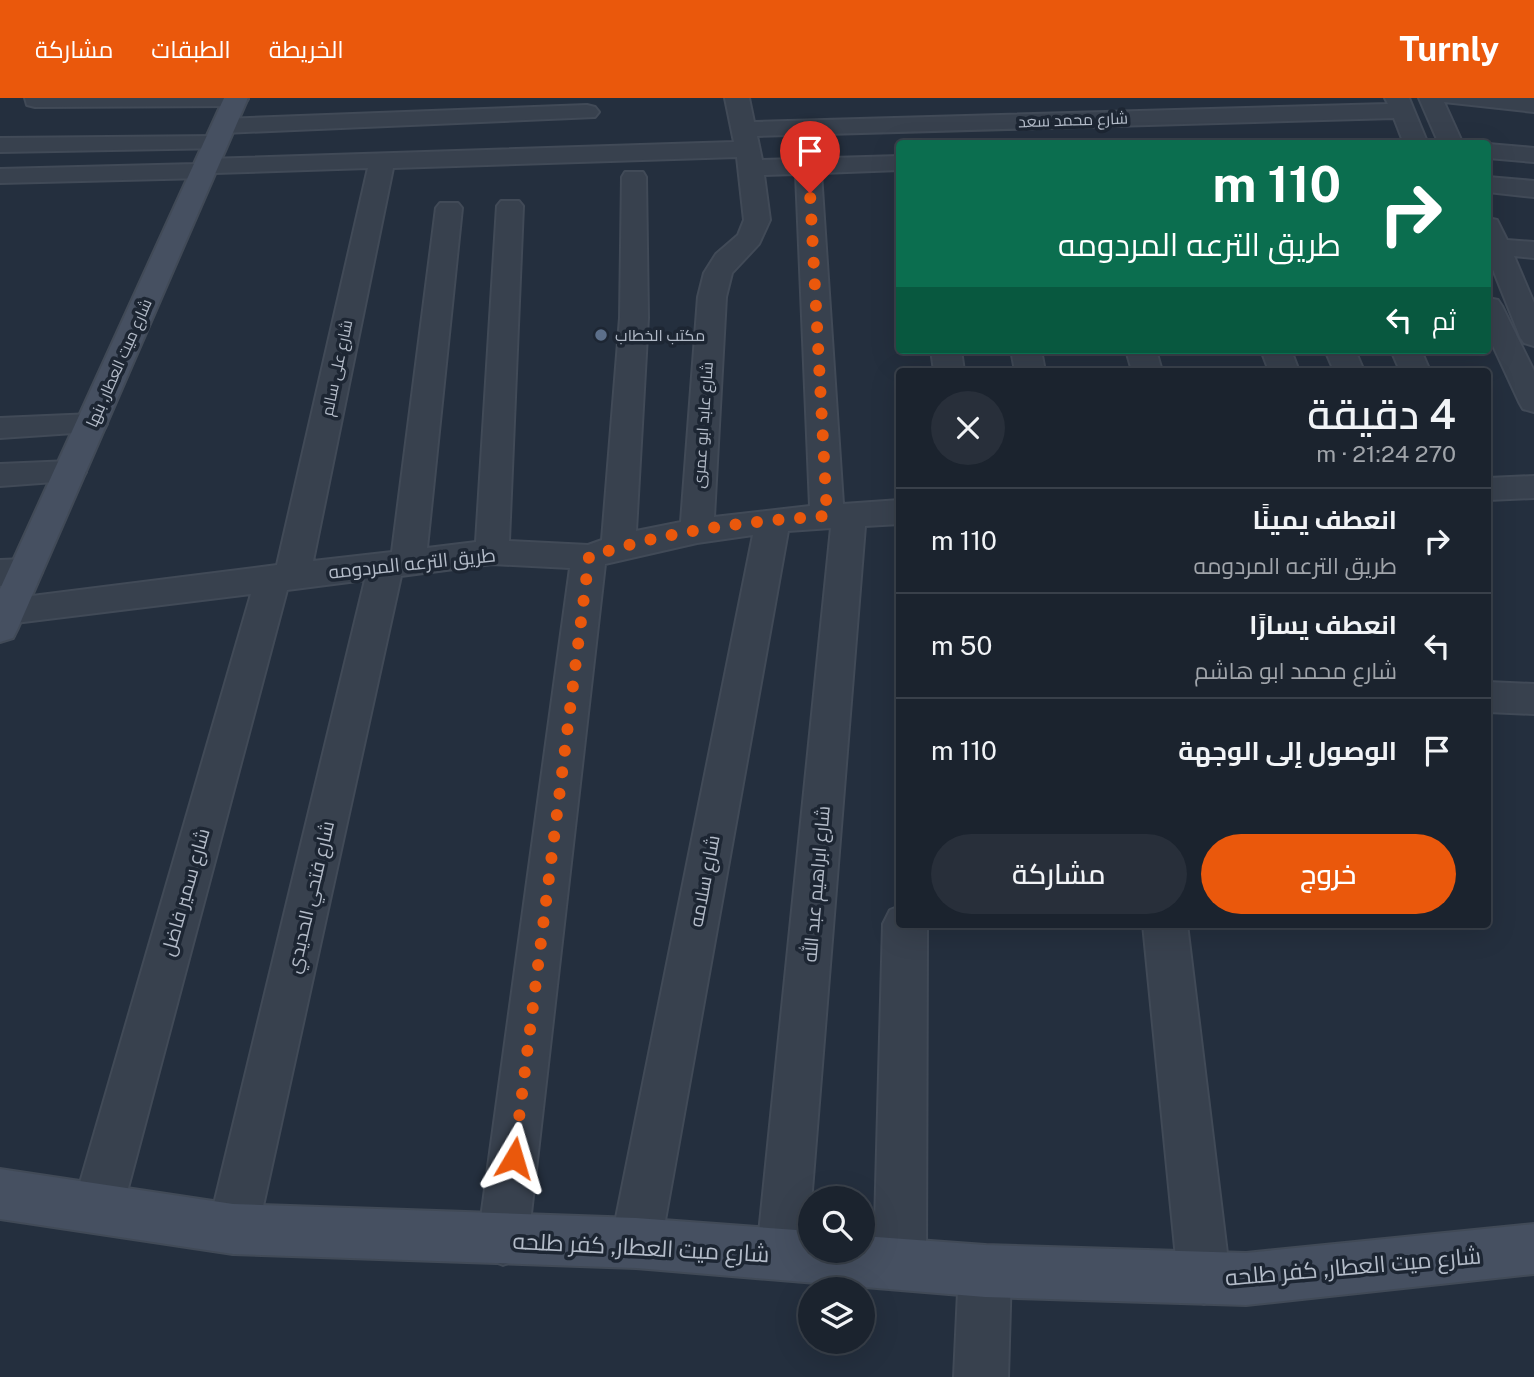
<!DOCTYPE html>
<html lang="ar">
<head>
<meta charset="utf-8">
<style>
	body { margin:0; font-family:"Public Sans",Cairo,sans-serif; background:#282f3a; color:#f1f3f6; direction:rtl; height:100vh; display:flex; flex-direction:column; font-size:26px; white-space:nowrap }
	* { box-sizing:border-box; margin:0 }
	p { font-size:23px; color:#a0a4aa }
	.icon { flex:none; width:38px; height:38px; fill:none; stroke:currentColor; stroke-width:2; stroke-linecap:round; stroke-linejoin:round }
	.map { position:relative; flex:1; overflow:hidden; direction:ltr }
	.drawer { position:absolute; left:896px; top:270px; width:595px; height:560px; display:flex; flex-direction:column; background:#1b232e; border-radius:7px; box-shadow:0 7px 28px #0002,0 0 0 2px #39404a; direction:rtl }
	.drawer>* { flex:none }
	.guide { position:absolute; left:896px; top:42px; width:595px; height:214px; border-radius:7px; box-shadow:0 7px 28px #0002,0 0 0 2px #39404a; direction:rtl; background:#0b6e4f; color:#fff; overflow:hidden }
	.buttons { position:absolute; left:798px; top:1088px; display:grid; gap:14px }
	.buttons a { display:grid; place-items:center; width:77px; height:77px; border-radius:50%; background:#1b232e; box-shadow:0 7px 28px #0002,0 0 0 2px #39404a; font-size:35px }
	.pin { position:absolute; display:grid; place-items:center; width:60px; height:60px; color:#fff; margin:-72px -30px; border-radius:50% 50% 50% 0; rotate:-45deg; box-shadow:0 0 7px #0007 }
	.pin .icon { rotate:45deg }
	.me { position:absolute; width:77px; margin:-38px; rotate:7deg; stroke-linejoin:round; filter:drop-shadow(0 0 5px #0008) }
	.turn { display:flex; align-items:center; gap:24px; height:147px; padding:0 35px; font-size:32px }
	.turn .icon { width:91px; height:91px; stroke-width:2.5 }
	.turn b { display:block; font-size:49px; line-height:60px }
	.then { display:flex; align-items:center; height:66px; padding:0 35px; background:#0003; gap:14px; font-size:26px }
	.round { display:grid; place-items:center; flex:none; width:74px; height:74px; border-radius:37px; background:#282f3a }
	.head { display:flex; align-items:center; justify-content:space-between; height:119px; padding:0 35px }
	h1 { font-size:42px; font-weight:600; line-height:52px }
	.button { display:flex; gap:14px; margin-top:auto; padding:14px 35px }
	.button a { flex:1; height:80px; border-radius:42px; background:#ea580c; color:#fff; font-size:28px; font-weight:600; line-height:80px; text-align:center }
	.button a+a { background:#282f3a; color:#f1f3f6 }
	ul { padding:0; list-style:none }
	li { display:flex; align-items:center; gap:21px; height:105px; padding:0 35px; border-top:2px solid #39404a }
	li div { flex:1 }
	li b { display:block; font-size:26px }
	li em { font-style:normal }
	header { display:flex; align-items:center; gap:42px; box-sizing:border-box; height:98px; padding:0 35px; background:#ea580c; color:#fff }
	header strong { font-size:33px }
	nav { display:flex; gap:38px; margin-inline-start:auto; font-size:24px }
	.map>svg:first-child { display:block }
</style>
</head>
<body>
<header>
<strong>Turnly</strong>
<nav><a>الخريطة</a><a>الطبقات</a><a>مشاركة</a></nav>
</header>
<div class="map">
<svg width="1534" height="1279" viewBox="0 0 1534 1279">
	<rect width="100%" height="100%" fill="#242f3e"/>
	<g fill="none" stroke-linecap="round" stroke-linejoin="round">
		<g stroke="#414a57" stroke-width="4">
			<g id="minor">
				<path d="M25,0h222l1,1 -4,5 -8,2 -201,1 -8,-2z"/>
				<path d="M725,0h24l5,24 634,-18 -3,-6h24l19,46h-24l-10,-26 -637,18 5,24 138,-4v14l-79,3 22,331 57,-4v24l-35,2 -58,727 -7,18 -18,7 -18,-7 -7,-18 74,-725 -43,3 -127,712 -7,18 -18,7 -18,-7 -7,-18 142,-708 -56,8 -92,21 -77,676 -7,18 -18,7 -18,-7 -7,-18 92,-672 -78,-4 -91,12 -143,653 -7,18 -18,7 -18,-7 -7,-18 157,-649 -78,10 -164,617 -7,18 -18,7 -18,-7 -7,-18 178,-613 -244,30 -7,-2v-22l277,-35 91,-397 -153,5 -11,5 -204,5v-14l196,-5 11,-5 527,-17zM737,59l7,63 -6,15 -22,19 -12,19 -6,24 -17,225 -45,9 12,-213 -2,-141 -3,-5h-18l-3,5 -2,141 -18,222 -14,5 -79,-4 14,-335 -4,-5h-18l-4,5 -21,336 -49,6 35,-340 -4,-5h-18l-4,5 -44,344 -79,9 80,-393zM796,76l14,332 -96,11 12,-220 6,-24 27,-29 11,-24 -6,-45z"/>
				<path d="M1419,0h115v14l-90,-10 19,42h-24z"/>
				<path d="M587,7l8,2 4,5 -4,5 -371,16 -8,-2 -4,-5 4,-5 8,-2z"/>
				<path d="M216,38l9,2 3,5 -3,5 -225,4v-14z"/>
				<path d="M1488,46l46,4v14l-46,-4z"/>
				<path d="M1488,79l46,4v16l-46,-5z"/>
				<path d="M1488,120l9,2 10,20 27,2v16l-20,-2 20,47v43l-10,-3 -4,-6 -32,-80z"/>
				<path d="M1488,200l10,2 4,6 32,65v41l-11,-3 -4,-7 -31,-67z"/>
				<path d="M931,252h30l3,21h-30z"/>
				<path d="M1011,252h30l4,21h-30z"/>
				<path d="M1126,252h30l6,21h-30z"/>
				<path d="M1261,252h30l8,21h-30z"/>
				<path d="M1325,252h30l9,21h-30z"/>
				<path d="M1391,252h30l9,21h-30z"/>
				<path d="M92,316l11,3 4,7 -4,7 -103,7v-20z"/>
				<path d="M70,363l11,3 5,8 -5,8 -81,6v-22z"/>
				<path d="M1534,378v22l-46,2v-22z"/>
				<path d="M25,461l12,4 5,9 -5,9 -37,5v-26z"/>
				<path d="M1488,584l46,2v30l-46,-2z"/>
				<path d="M900,808v18h27l-1,339 -8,18 -18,8 -18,-8 -8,-18 9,-339 7,-14z"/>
				<path d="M1143,826h44l43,354 -8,18 -18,8 -18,-8 -8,-18z"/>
				<path d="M985,1147l18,8 8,18 -3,106h-54l5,-106 8,-18z"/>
			</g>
		</g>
		<g stroke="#414a57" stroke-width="4">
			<g id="secondary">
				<path d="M224,0h24l-230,530 -5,10 -13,4v-53z"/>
				<path d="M0,1071l233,35 403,14 174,13v20h53v-15l122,9 261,8 288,-29v50l-288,31 -261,-8 -349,-29 -403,-14 -233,-35z"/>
			</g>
		</g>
		<use href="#minor" fill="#38414e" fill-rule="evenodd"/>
		<use href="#secondary" fill="#465061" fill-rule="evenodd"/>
	</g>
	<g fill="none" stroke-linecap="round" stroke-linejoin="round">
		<path stroke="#ea580c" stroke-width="12" stroke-dasharray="0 21.6" d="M514,1060l75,-601c76,-26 158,-36 238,-41l-17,-323"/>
	</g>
	<circle fill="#5c6f8a" stroke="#1d2633" stroke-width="2.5" cx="601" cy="237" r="7"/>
	<g text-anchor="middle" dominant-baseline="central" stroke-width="7" stroke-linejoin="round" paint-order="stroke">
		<g font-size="16" fill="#b4bcc9" stroke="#1d2633">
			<text transform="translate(1073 22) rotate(-2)">شارع محمد سعد</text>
			<text transform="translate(119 265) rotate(-66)">شارع ميت العطار, بنها</text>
			<text transform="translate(337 270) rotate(-78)">شارع على سالم</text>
			<text transform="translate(703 327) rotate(-86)">شارع عابد ابو عمرى</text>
		</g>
		<g font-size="16" fill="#b4bcc9" stroke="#1d2633" text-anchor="start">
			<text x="615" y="237">مكتب الخطاب</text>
		</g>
		<g font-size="19" fill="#b4bcc9" stroke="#1d2633">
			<text transform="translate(412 465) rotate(-6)">طريق الترعه المردومه</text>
			<text transform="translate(704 783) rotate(-79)">شارع سلامه</text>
			<text transform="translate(816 786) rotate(-85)">شارع ابراهيم عبد الله</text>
			<text transform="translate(185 794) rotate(-74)">شارع سمير فاضل</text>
			<text transform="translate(310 799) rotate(-77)">شارع فتحي الحديدي</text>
		</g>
		<g font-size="23" fill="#b4bcc9" stroke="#1d2633">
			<text transform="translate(641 1149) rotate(3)">شارع ميت العطار, كفر طلحه</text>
			<text transform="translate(1353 1168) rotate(-5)">شارع ميت العطار, كفر طلحه</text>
		</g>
	</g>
</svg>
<div class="buttons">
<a><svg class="icon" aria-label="search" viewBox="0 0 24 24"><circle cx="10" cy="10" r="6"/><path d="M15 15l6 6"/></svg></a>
<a><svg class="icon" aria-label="layers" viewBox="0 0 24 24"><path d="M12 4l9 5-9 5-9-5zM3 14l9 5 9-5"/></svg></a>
</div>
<div class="pin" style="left:810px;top:95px;background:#d93025"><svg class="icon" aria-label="arrive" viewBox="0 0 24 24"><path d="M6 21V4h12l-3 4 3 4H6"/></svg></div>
<svg class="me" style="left:514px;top:1060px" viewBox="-20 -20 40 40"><path d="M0-17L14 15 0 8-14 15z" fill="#ea580c" stroke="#fff" stroke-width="4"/></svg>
<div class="guide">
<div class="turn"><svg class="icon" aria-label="right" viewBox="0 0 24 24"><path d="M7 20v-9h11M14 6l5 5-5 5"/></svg><div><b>110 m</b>طريق الترعه المردومه</div></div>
<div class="then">ثم<svg class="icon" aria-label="left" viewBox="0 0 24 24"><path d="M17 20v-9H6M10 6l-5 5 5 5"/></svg></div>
</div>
<section class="drawer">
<div class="head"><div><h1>4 دقيقة</h1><p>270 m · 21:24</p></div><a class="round"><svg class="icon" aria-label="close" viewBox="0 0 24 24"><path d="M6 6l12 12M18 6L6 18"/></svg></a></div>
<ul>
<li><svg class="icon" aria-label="right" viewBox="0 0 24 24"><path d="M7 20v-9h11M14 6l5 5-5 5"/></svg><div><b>انعطف يمينًا</b><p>طريق الترعه المردومه</p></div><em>110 m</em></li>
<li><svg class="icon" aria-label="left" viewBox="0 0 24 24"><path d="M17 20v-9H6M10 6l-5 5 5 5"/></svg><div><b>انعطف يسارًا</b><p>شارع محمد ابو هاشم</p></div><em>50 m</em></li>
<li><svg class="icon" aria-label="arrive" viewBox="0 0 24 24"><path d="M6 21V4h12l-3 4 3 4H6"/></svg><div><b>الوصول إلى الوجهة</b></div><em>110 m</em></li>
</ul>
<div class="button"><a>خروج</a><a>مشاركة</a></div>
</section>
</div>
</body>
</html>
